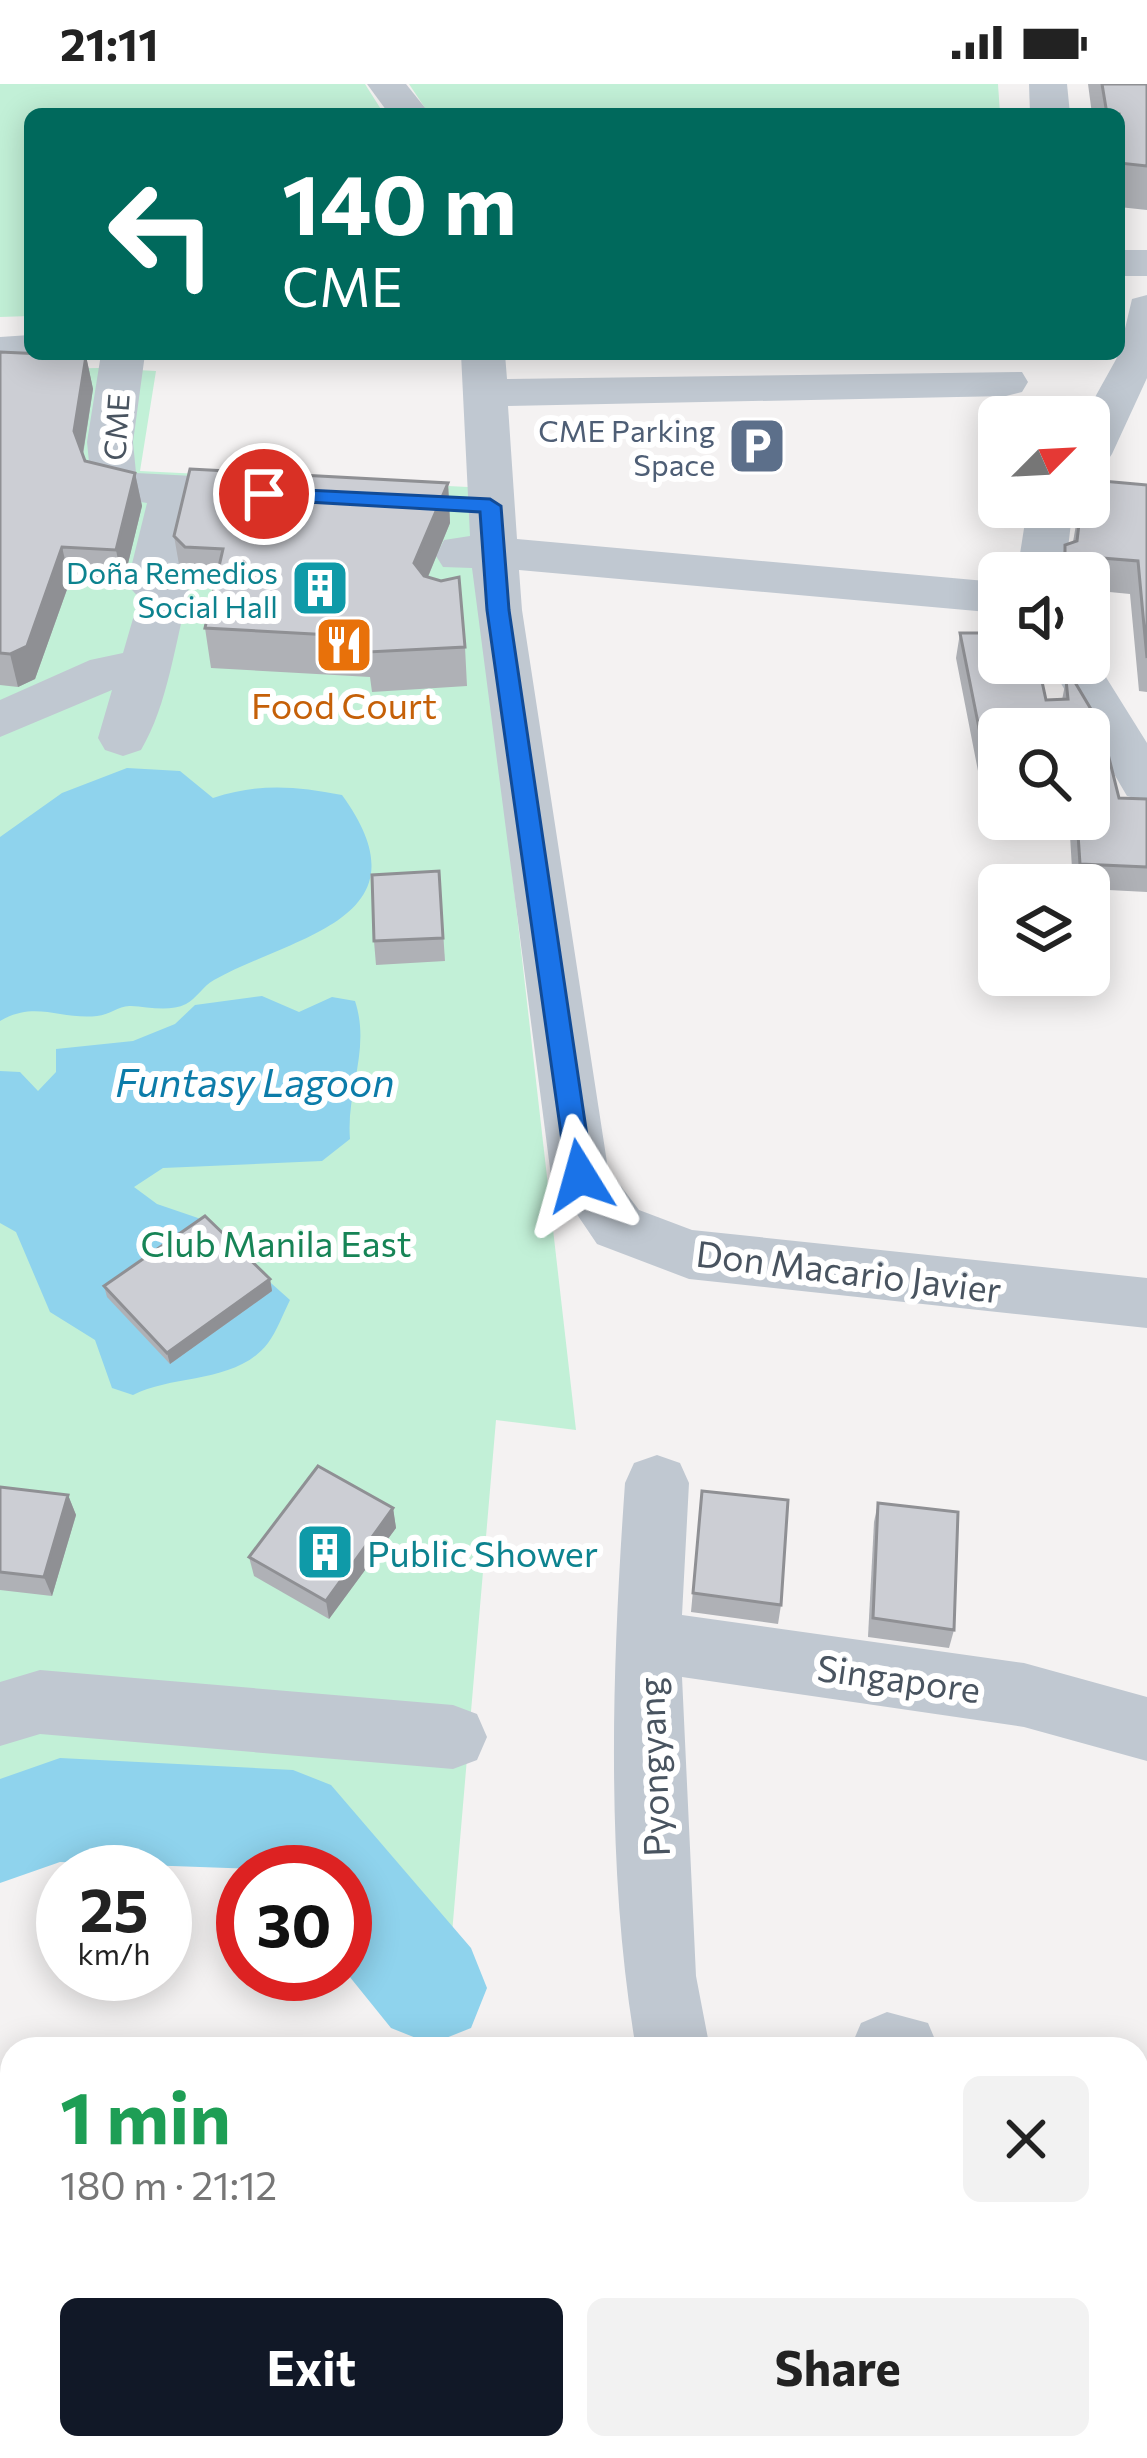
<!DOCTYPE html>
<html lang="en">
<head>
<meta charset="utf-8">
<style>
	body { margin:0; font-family:Commissioner,sans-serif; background:#f2f2f2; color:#222; height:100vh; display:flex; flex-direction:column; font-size:45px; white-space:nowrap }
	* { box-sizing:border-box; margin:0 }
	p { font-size:39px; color:#767676 }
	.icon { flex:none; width:66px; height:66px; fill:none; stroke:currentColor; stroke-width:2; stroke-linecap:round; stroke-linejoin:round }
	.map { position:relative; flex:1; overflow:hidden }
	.drawer { position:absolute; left:0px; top:1953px; width:1149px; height:423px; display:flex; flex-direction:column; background:#fff; border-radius:36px 36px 0 0; box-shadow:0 6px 30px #0003 }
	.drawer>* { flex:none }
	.banner { position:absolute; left:24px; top:24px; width:1101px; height:252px; border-radius:18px; box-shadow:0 6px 30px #0003; background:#00695c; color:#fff; overflow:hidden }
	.needle { width:78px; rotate:66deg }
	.tools { position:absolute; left:978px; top:312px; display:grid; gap:24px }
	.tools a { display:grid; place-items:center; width:132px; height:132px; border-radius:18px; background:#fff; box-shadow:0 6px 30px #0003; font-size:60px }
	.speed { position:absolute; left:36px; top:1761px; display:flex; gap:24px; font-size:60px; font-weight:700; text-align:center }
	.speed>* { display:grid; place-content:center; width:156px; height:156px; border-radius:50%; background:#fff; box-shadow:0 6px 30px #0003; line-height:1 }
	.speed small { font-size:30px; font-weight:400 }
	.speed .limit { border:18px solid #d22; background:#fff; color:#111 }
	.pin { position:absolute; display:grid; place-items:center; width:102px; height:102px; color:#fff; margin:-51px; border:6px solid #fff; border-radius:50%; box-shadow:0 3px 12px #0007 }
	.me { position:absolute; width:132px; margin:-66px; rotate:352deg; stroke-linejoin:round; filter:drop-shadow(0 0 9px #0008) }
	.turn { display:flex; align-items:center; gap:42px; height:252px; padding:0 60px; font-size:54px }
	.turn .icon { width:156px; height:156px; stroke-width:2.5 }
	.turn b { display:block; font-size:84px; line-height:102px }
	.round { display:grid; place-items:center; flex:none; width:126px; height:126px; border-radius:18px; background:#f2f2f2 }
	.headline { display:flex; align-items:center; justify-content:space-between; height:204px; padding:0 60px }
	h1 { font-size:72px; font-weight:700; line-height:90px; color:#1e9e55 }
	.action { display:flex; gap:24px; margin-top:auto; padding:24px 60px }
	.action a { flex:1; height:138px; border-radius:18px; background:#111827; color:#fff; font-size:48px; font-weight:700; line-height:138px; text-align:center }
	.action a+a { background:#f2f2f2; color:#222 }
	.status { display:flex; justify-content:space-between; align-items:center; height:84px; padding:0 60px; background:#fff; direction:ltr }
	.status svg { height:33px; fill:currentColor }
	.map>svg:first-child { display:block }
</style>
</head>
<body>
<div class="status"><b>21:11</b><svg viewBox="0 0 49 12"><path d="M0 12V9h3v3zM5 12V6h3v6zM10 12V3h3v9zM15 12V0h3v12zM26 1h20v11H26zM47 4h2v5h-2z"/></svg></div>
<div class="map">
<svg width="1147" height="2374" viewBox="0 0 1147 2374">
	<rect width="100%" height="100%" fill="#f4f2f2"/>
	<g fill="#c2f0d7">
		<path d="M0,0h365l19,30h-354v202l-30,1z"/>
		<path d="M409,0h589l2,30h-571z"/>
		<path d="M98,284l58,3 -16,100 328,16 108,943 -80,-10 -45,525 -155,-153 -256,-10 -40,10v-1422z"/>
		<path d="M0,2079l12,1v284h258l3,10h-273z"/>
	</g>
	<g fill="#8fd3ed">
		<path d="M127,684l53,3 33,27c46,-15 82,-12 129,-3 90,124 -47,140 -128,185 -11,6 -18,19 -28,24 -16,8 -38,3 -55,2 -12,-1 -21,9 -34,10 -36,4 -62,-16 -97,5v-184l62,-44z"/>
		<path d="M262,912l37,16 33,-15 23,4c16,49 -9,89 -5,138l-28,22 -159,7 -29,19 23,17 41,14 92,82c-7,14 -13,31 -22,43 -31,41 -94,31 -135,52l-21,-7 -17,-48 -45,-28 -34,-80 -16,-9v-152l20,1 18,19 18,-19v-23l77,-8 42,-17 20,-19z"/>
	</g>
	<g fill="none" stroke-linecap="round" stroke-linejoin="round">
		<path fill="#8fd3ed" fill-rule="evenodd" d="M585,2364h20l4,10h-20z"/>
		<path fill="#8fd3ed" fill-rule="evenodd" d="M60,1674l233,12 38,15 140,163 16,40 -16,40 -40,16 -40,-16 -46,-57v-99l-285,-10 -60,21v-104z"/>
		<g fill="#c0c8d1" fill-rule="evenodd">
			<path d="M367,0h39l24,30h-41z"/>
			<path d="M1029,0h38l3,30h-40z"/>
			<rect x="1119" y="166" width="28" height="26"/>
			<path d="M1147,211v83l-35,76 -7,10 -16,4v-51h-5l35,-63 13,-55z"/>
			<path d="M30,251v19l15,3 -45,6v-26z"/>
			<path d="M101,270h44l-12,88 3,31 133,7 16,5 7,10 -7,10 -16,5 -76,-5 -17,72 13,14c-14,51 -21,114 -48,159l-18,6 -18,-6 -7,-12 14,-48 -112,47v-37l90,-40 33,-7 16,-55 -12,-14 20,-81 -36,-6 -20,-15 -4,-40z"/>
			<path d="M461,270h44l2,25 515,-7 6,10 -6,10 -16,4 -498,10 9,133 480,43 2,31 -480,-43 3,40 86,559 31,41 53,20 455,48v50l-458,-49 -92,-35 -46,-68 -79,-608 -29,-1 -7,-11 8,-16 26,-4z"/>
			<path d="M1035,423h47l-11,16 -6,50h-48l8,-51z"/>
			<path d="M1089,566l58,93v58l-20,-5 -78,-133h40z"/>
			<path d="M657,1371l23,8 9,20 -7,132 342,48 123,34v64l-123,-34 -342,-50 14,299 14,73h-74c-31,-182 -24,-382 -11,-566l9,-20z"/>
			<path d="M40,1586l413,35 24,9 10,23 -10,23 -24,9 -413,-35 -40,12v-64z"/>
			<path d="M887,1928l41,11 11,26h-89l11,-26z"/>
			<path d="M1137,1983l10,3v74l-10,-3z"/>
			<path d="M0,1996l12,1v76l-12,-1z"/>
			<path d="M267,2364h80l4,10h-82z"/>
			<path d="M837,2364h82l5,10h-83z"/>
		</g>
	</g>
	<g fill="#afb1b6">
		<path d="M1088,0h59v126l-28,-3v-93h-27z"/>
		<path d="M0,268l86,4 7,33 -10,66 2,6 50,12 7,33 -19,78 -53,-3 -35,98 -17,8 -18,-2z"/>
		<path d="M448,399l2,40 -22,54 37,70 2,39 -95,6 -2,-15 -159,-9 -6,-40 9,-39 -22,-2 -11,-11 -7,-40z"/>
		<path d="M1147,401v207l-8,-1 -9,-97 -41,-4v-17h-30l6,-28 8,-3 6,-35h10z"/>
		<path d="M960,549h39v30h39l8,37h16l4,-20 7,-1 28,47 18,72 28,1v93l-58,-3v-4h-16l-4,-66h20v-90h-90v83h-13l-30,-154z"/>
		<path d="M439,787l6,90 -69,4 -2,-24z"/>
		<path d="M270,1195l2,12 -102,73 -63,-67 -3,-11z"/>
		<path d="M0,1403l68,8 8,20 -24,81 -52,-6z"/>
		<path d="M702,1407l79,114 -3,19 -87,-12z"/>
		<path d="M878,1419l76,127 -5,18 -81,-11 6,-115z"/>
		<path d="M393,1424l3,20 -67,91 -75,-43 -5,-19z"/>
	</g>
	<g fill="#8f9094">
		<path d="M86,272l7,33 -12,76 -7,-34z"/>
		<path d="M135,389l7,33 -19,78 -7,-34z"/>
		<path d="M448,399l2,40 -33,80 -3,-40z"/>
		<path d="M62,463l8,34 -35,98 -17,8 -8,-33z"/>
		<path d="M270,1195l2,12 -102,73 -3,-11z"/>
		<path d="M68,1411l8,20 -24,81 -8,-19z"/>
		<path d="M393,1424l3,20 -67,91 -3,-18z"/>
		<path d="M0,2128l12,55 -12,-2z"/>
		<path d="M12,2237v18l-12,4v-18z"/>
	</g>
	<g fill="#ccced4" stroke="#8f9094" stroke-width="3">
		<path d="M1102,0h45v82l-28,-3v-49h-12z"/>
		<path d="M0,268l86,4 -12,75 11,30 50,12 -19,77 -54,-3 -35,99 -17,8 -10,-1z"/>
		<path d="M190,385l258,14 -34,80 10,13 17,5 18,-4 6,70 -97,5 -1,-15 -162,-9 18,-79 -38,-2 -11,-11z"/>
		<path d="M1091,396l56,5v173l-9,-97 -73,-6v-10l12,-4 4,-34h8v-24z"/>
		<path d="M960,549h39v30h39l8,37 22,-1 -2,-19 7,-1 28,47 18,72 28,1v68l-67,-3 -3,-45h12v-90h-90v59h-8z"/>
		<path d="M439,787l4,67 -69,3 -2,-66z"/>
		<path d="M205,1132l65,63 -103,74 -63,-67z"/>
		<path d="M318,1382l75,42 -67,93 -77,-44z"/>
		<path d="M0,1403l68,8 -24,82 -44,-5z"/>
		<path d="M702,1407l86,9 -7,105 -88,-12z"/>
		<path d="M878,1419l80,9 -4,118 -81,-12z"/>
		<path d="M12,2176v61l-12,4v-60z"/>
	</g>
	<path fill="#1a73e8" stroke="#114b97" stroke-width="3" d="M264,404l226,11 11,7 8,104 84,566 -3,8 -10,3 -13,-11 -80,-566 -7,-98 -224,-13v-9z"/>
	<defs>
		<g id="parking-square" transform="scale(3)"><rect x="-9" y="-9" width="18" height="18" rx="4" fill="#5c6f8a" stroke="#fff"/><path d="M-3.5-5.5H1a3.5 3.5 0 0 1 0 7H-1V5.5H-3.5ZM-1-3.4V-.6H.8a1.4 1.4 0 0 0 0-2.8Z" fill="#fff"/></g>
		<g id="building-square" transform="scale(3)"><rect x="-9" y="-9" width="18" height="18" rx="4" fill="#0f9aa8" stroke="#fff"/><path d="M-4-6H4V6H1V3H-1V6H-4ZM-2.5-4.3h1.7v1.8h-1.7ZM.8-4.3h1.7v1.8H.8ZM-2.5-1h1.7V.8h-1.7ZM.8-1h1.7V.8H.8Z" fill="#fff"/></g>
		<g id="restaurant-square" transform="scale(3)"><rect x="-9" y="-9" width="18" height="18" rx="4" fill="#e8710a" stroke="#fff"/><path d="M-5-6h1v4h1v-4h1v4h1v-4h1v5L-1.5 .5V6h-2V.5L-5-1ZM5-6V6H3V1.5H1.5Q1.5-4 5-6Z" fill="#fff"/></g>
	</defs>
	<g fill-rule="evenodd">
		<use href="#parking-square" x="757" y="362"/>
		<use href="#building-square" x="320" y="504"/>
		<use href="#restaurant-square" x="344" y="561"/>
		<use href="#building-square" x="325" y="1468"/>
	</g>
	<g text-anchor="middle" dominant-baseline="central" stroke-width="12" stroke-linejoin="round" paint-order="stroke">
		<g font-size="30" fill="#495460" stroke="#fff">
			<text transform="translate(115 343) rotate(-86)">CME</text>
		</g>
		<g font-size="30" fill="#4e5e75" stroke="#fff" text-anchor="end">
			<text x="715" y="345">CME Parking<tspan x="715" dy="34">Space</tspan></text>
		</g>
		<g font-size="30" fill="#0d838f" stroke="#fff" text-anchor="end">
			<text x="278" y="487">Doña Remedios<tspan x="278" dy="34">Social Hall</tspan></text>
		</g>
		<g font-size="36" fill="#c56008" stroke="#fff">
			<text x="344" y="620">Food Court</text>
		</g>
		<g font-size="36" fill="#178456" stroke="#fff">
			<text x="276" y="1158">Club Manila East</text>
		</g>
		<g font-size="36" fill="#495460" stroke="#fff">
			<text transform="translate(849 1186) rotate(7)">Don Macario Javier</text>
			<text transform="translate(899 1593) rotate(8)">Singapore</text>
			<text transform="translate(652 1683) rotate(-92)">Pyongyang</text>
		</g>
		<g font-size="36" fill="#0d838f" stroke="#fff" text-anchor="start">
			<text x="367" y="1468">Public Shower</text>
		</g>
		<g font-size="39" font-style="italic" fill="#0c7ca9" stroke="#fff">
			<text x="255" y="997">Funtasy Lagoon</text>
		</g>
	</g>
</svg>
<div class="tools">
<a><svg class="needle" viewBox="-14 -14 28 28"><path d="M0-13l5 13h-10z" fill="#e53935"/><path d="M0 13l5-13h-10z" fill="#767676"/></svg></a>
<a><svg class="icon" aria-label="sound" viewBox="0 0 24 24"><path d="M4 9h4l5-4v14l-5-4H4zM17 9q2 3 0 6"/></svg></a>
<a><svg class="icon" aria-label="search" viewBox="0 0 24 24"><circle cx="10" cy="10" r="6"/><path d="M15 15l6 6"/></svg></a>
<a><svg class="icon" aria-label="layers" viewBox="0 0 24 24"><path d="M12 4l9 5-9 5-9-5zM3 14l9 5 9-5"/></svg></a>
</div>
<div class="speed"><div>25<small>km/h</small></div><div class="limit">30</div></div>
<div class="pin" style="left:264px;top:410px;background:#d93025"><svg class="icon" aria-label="arrive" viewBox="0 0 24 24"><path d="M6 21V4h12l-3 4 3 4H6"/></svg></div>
<svg class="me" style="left:580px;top:1092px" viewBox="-20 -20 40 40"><path d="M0-17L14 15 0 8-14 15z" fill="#1a73e8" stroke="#fff" stroke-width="4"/></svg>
<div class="banner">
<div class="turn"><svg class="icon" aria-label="left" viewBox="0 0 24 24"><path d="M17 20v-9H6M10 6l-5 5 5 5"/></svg><div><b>140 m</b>CME</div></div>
</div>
<section class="drawer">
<div class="headline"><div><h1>1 min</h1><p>180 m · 21:12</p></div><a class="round"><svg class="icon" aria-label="close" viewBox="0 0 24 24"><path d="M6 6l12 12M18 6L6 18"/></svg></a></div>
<div class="action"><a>Exit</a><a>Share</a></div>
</section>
</div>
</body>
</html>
